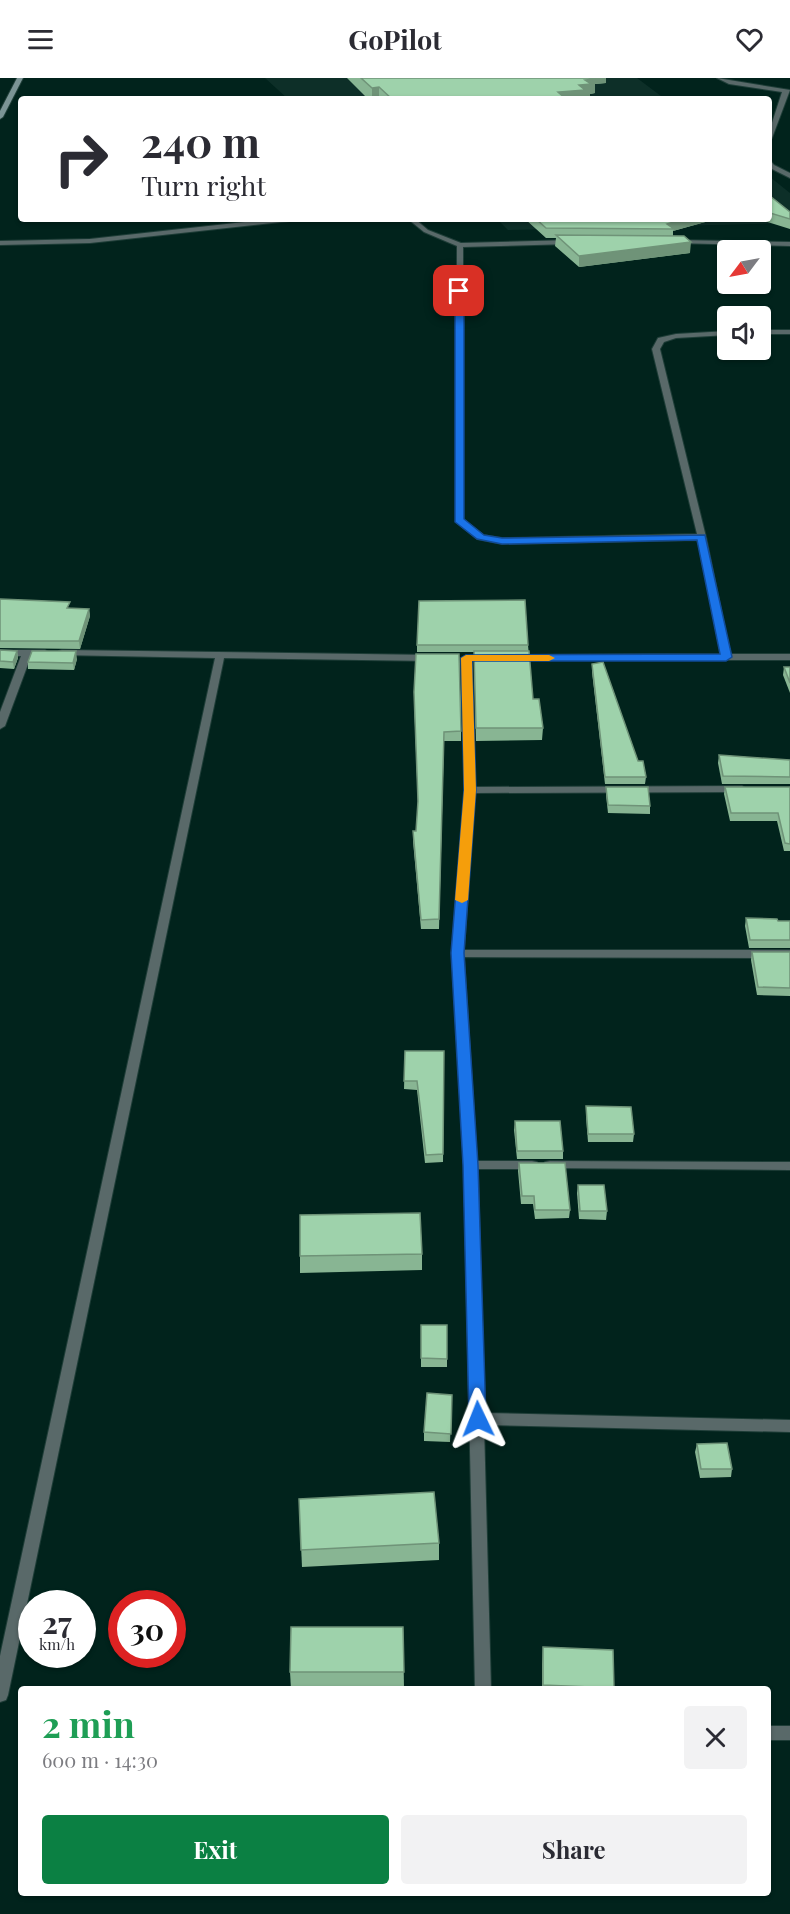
<!DOCTYPE html>
<html lang="en">
<head>
<meta charset="utf-8">
<style>
	body { margin:0; font-family:"Playfair Display",serif; background:#f2f2f3; color:#2b2b33; height:100vh; display:flex; flex-direction:column; font-size:22px; white-space:nowrap }
	* { box-sizing:border-box; margin:0 }
	p { font-size:20px; color:#7c7c81 }
	.icon { flex:none; width:33px; height:33px; fill:none; stroke:currentColor; stroke-width:2; stroke-linecap:round; stroke-linejoin:round }
	.map { position:relative; flex:1; overflow:hidden }
	.panel { position:absolute; left:18px; top:1608px; width:753px; height:210px; display:flex; flex-direction:column; background:#fff; border-radius:6px; box-shadow:0 2px 4px #0004 }
	.panel>* { flex:none }
	.hud { position:absolute; left:18px; top:18px; width:754px; height:126px; border-radius:6px; box-shadow:0 2px 4px #0004; background:#fff; color:#2b2b33; overflow:hidden }
	.needle { width:39px; rotate:238deg }
	.controls { position:absolute; left:717px; top:162px; display:grid; gap:12px }
	.controls a { display:grid; place-items:center; width:54px; height:54px; border-radius:6px; background:#fff; box-shadow:0 2px 4px #0004; font-size:30px }
	.speed { position:absolute; left:18px; top:1512px; display:flex; gap:12px; font-size:30px; font-weight:700; text-align:center }
	.speed>* { display:grid; place-content:center; width:78px; height:78px; border-radius:50%; background:#fff; box-shadow:0 2px 4px #0004; line-height:1 }
	.speed small { font-size:15px; font-weight:400 }
	.speed .limit { border:9px solid #d22; background:#fff; color:#111 }
	.pin { position:absolute; display:grid; place-items:center; width:51px; height:51px; color:#fff; margin:-26px; border-radius:12px; box-shadow:0 3px 9px #0006 }
	.me { position:absolute; width:66px; margin:-33px; rotate:358deg; stroke-linejoin:round; filter:drop-shadow(0 0 4px #0008) }
	.turn { display:flex; align-items:center; gap:21px; height:126px; padding:0 24px; font-size:27px }
	.turn .icon { width:78px; height:78px; stroke-width:2.5 }
	.turn b { display:block; font-size:42px; line-height:51px }
	.round { display:grid; place-items:center; flex:none; width:63px; height:63px; border-radius:6px; background:#f2f2f3 }
	.headline { display:flex; align-items:center; justify-content:space-between; height:102px; padding:0 24px }
	h1 { font-size:36px; font-weight:700; line-height:45px; color:#1e9e55 }
	.cta { display:flex; gap:12px; margin-top:auto; padding:12px 24px }
	.cta a { flex:1; height:69px; border-radius:6px; background:#0b8043; color:#fff; font-size:24px; font-weight:700; line-height:69px; text-align:center }
	.cta a+a { background:#f2f2f3; color:#2b2b33 }
	header { display:flex; justify-content:space-between; align-items:center; height:78px; padding:0 24px; background:#fff; font-size:27px; font-weight:700 }
	.map>svg:first-child { display:block }
</style>
</head>
<body>
<header><svg class="icon" aria-label="menu" viewBox="0 0 24 24"><path d="M4 6h16M4 12h16M4 18h16"/></svg>GoPilot<svg class="icon" aria-label="heart" viewBox="0 0 24 24"><path d="M12 20l-8-8c-3-5 5-10 8-4 3-6 11-1 8 4z"/></svg></header>
<div class="map">
<svg width="790" height="1836" viewBox="0 0 790 1836">
	<rect width="100%" height="100%" fill="#01231c"/>
	<g fill="#0d2f28">
		<path d="M265,0h372l28,21h-377z"/>
		<path d="M770,99l20,16v30l-282,7 -11,-11h273z"/>
	</g>
	<g fill="none" stroke-linecap="round" stroke-linejoin="round">
		<g stroke="#1e3d37" stroke-width="2">
			<g id="street">
				<path d="M717,0l73,12 -18,48 -2,1v-10l12,-37 -53,-8z"/>
				<path d="M770,82l4,5 16,8v5l-20,-10z"/>
				<path d="M272,141h21l-3,2 -200,22 -90,2v-4l90,-2z"/>
				<path d="M408,141h7l13,11 33,13 110,-3 3,2 -3,2 -108,3v272l20,16 19,3 195,-4 -45,-185 6,-11 18,-4 52,-3v4l-52,3 -12,4 -4,7 46,188 24,117h60v6h-278l-2,-2 5,-3 206,-1 -23,-114 -196,4 -25,-5 -21,-17 1,-276 -33,-14z"/>
				<path d="M675,162l115,2v4l-117,-3 -1,-1z"/>
				<rect x="760" y="252" width="30" height="4"/>
				<path d="M0,572h45l5,3 -5,3h-14l-26,70 -5,3v-17l21,-56h-21z"/>
				<path d="M62,572l370,5 5,3 -5,3 -208,-3 -216,1037 -2,5 -6,2v-46l215,-998 -156,-3v-4z"/>
				<path d="M466,577l5,3 4,129 267,-1 5,3 -5,3 -267,1 -11,157h326v8l-326,-1 13,204h55l5,1 2,3 -2,3 -5,1h-54l6,244 306,7v12l-306,-7 7,264h-16l-11,-524 -12,-212 13,-163 -4,-132z"/>
				<path d="M550,1083l240,1v8l-245,-2 -2,-3 2,-3z"/>
				<rect x="768" y="1648" width="22" height="14"/>
			</g>
		</g>
		<g stroke="#1e3d37" stroke-width="2">
			<path id="secondary" d="M17,0h6l-20,39 -3,2v-8z"/>
		</g>
		<use href="#street" fill="#596969" fill-rule="evenodd"/>
		<use href="#secondary" fill="#7b9495" fill-rule="evenodd"/>
	</g>
	<g fill="#88b593">
		<path d="M347,0h259v5l-11,1v9l-5,1v4l-5,1h-217z"/>
		<path d="M770,118l20,16v17l-32,-10h12z"/>
		<path d="M525,141h191l-43,12v5l17,17 -111,14 -24,-21 1,-8h-10z"/>
		<path d="M0,521l71,9 18,1 1,7 -10,33 -80,-1z"/>
		<path d="M417,567h111l5,54 10,29 -1,12 -66,1 -2,-89h-57z"/>
		<path d="M0,572l17,1 1,7 -4,11 -14,-1z"/>
		<path d="M77,581l-3,11 -46,-1v-7z"/>
		<path d="M592,586l54,113 -1,7h-40l-13,-112z"/>
		<path d="M784,589h6v26l-7,-18z"/>
		<path d="M414,623l47,30v10h-17l-5,188h-18l-8,-88v-10h3l2,-26z"/>
		<path d="M719,677l71,5v24h-68l-4,-21z"/>
		<path d="M606,709l44,19v8l-42,-1 -2,-18z"/>
		<path d="M725,709h65v64h-6l-7,-30h-47l-6,-27z"/>
		<path d="M746,840l32,3h12v27h-41l-4,-22z"/>
		<path d="M752,874h38v44l-33,-1 -6,-35z"/>
		<path d="M405,973h39l-1,111 -18,1 -8,-73 -13,-1z"/>
		<path d="M586,1028l48,28 -1,8h-45l-2,-27z"/>
		<path d="M515,1043l48,30v8h-46l-3,-29z"/>
		<path d="M519,1085l51,47 -1,8 -34,1 -2,-15h-12l-3,-33z"/>
		<path d="M578,1107l29,26 -1,9 -27,-1 -2,-26z"/>
		<path d="M422,1176v16l-122,3v-17z"/>
		<rect x="421" y="1247" width="26" height="42"/>
		<path d="M452,1317l-2,47 -26,-1v-9z"/>
		<path d="M697,1366l35,25 -1,8 -31,1 -5,-26z"/>
		<path d="M299,1421l140,44v17l-137,7z"/>
		<path d="M403,1549l1,62h-113l-1,-17z"/>
		<path d="M543,1569l70,3 1,39h-72v-25z"/>
	</g>
	<g fill="#6f9378">
		<path d="M585,0h21v5l-11,1v9l-5,1v4l-32,1v-7l21,-7z"/>
		<path d="M379,9v12h-7v-11z"/>
		<path d="M683,141h33l-43,12 1,-2 -7,-5z"/>
		<path d="M691,164l-1,11 -111,14v-11z"/>
		<path d="M89,531l1,7 -10,33 -1,-8z"/>
		<path d="M17,573l1,7 -4,11 -1,-7z"/>
		<path d="M76,573l1,8 -3,11 -1,-7z"/>
	</g>
	<g fill="#9ed2ab" stroke="#6f9378" stroke-width="1.5">
		<path d="M361,0h234v1l-10,1 6,4 -12,1 6,5 -27,2 8,7h-174l-13,-12 -7,1z"/>
		<path d="M770,118l20,16v7l-20,-6z"/>
		<path d="M536,141h147l-16,5 7,5 -128,-1z"/>
		<path d="M556,157l128,1 7,6 -112,14z"/>
		<path d="M0,521l70,3 -3,6 22,1 -10,32h-79z"/>
		<path d="M525,522l3,45h-111l2,-44z"/>
		<path d="M0,572l17,1 -4,11 -13,-1z"/>
		<path d="M32,573h44l-3,12 -45,-1z"/>
		<path d="M474,573h55l4,48h6l4,29h-67z"/>
		<path d="M416,576h43l2,77 -17,1 -5,187 -18,1 -8,-89h3l2,-30 -4,-109z"/>
		<path d="M603,584l35,99h5l3,16h-41l-13,-113z"/>
		<path d="M784,589h6v16z"/>
		<path d="M719,677l71,5v17l-67,-1z"/>
		<path d="M606,709h42l2,19 -42,-1z"/>
		<path d="M725,709h65v57l-5,-1 -7,-30h-47z"/>
		<path d="M746,840l31,1 1,2h12v19h-40z"/>
		<path d="M752,874h38v36l-32,-1z"/>
		<path d="M405,973h39l-1,103 -17,1 -9,-74h-13z"/>
		<path d="M586,1028l45,1 3,27h-46z"/>
		<path d="M515,1043h45l3,30h-46z"/>
		<path d="M519,1085h46l5,47h-35l-1,-14h-12z"/>
		<path d="M578,1107h26l3,26h-27z"/>
		<path d="M420,1135l2,41 -122,2v-41z"/>
		<path d="M421,1247h26v34l-26,-1z"/>
		<path d="M427,1315l25,2 -1,39 -27,-2z"/>
		<path d="M727,1365l5,26h-31l-4,-25z"/>
		<path d="M434,1414l5,51 -138,7 -2,-51z"/>
		<path d="M291,1549h112l1,45h-114z"/>
		<path d="M543,1569l70,3 1,38 -71,-3z"/>
	</g>
	<path fill="#1a73e8" stroke="#114b97" stroke-width="1.5" d="M459,210l5,3v228l20,16 18,3 203,-3 27,122 -6,4h-254l4,129 -12,163 14,212 8,254 -2,5 -6,2 -6,-2 -3,-5 -6,-254 -12,-212 13,-163 -3,-132 5,-3 254,-1 -23,-114 -195,4 -25,-5 -22,-17v-231z"/>
	<path fill="#f59e0b" d="M466,577h83l6,3 -6,3h-77l4,129 -8,110 -6,3 -7,-3 9,-110 -3,-132z"/>
</svg>
<div class="controls">
<a><svg class="needle" viewBox="-14 -14 28 28"><path d="M0-13l5 13h-10z" fill="#e53935"/><path d="M0 13l5-13h-10z" fill="#7c7c81"/></svg></a>
<a><svg class="icon" aria-label="sound" viewBox="0 0 24 24"><path d="M4 9h4l5-4v14l-5-4H4zM17 9q2 3 0 6"/></svg></a>
</div>
<div class="speed"><div>27<small>km/h</small></div><div class="limit">30</div></div>
<div class="pin" style="left:459px;top:213px;background:#d93025"><svg class="icon" aria-label="arrive" viewBox="0 0 24 24"><path d="M6 21V4h12l-3 4 3 4H6"/></svg></div>
<svg class="me" style="left:478px;top:1341px" viewBox="-20 -20 40 40"><path d="M0-17L14 15 0 8-14 15z" fill="#1a73e8" stroke="#fff" stroke-width="4"/></svg>
<div class="hud">
<div class="turn"><svg class="icon" aria-label="right" viewBox="0 0 24 24"><path d="M7 20v-9h11M14 6l5 5-5 5"/></svg><div><b>240 m</b>Turn right</div></div>
</div>
<section class="panel">
<div class="headline"><div><h1>2 min</h1><p>600 m · 14:30</p></div><a class="round"><svg class="icon" aria-label="close" viewBox="0 0 24 24"><path d="M6 6l12 12M18 6L6 18"/></svg></a></div>
<div class="cta"><a>Exit</a><a>Share</a></div>
</section>
</div>
</body>
</html>
